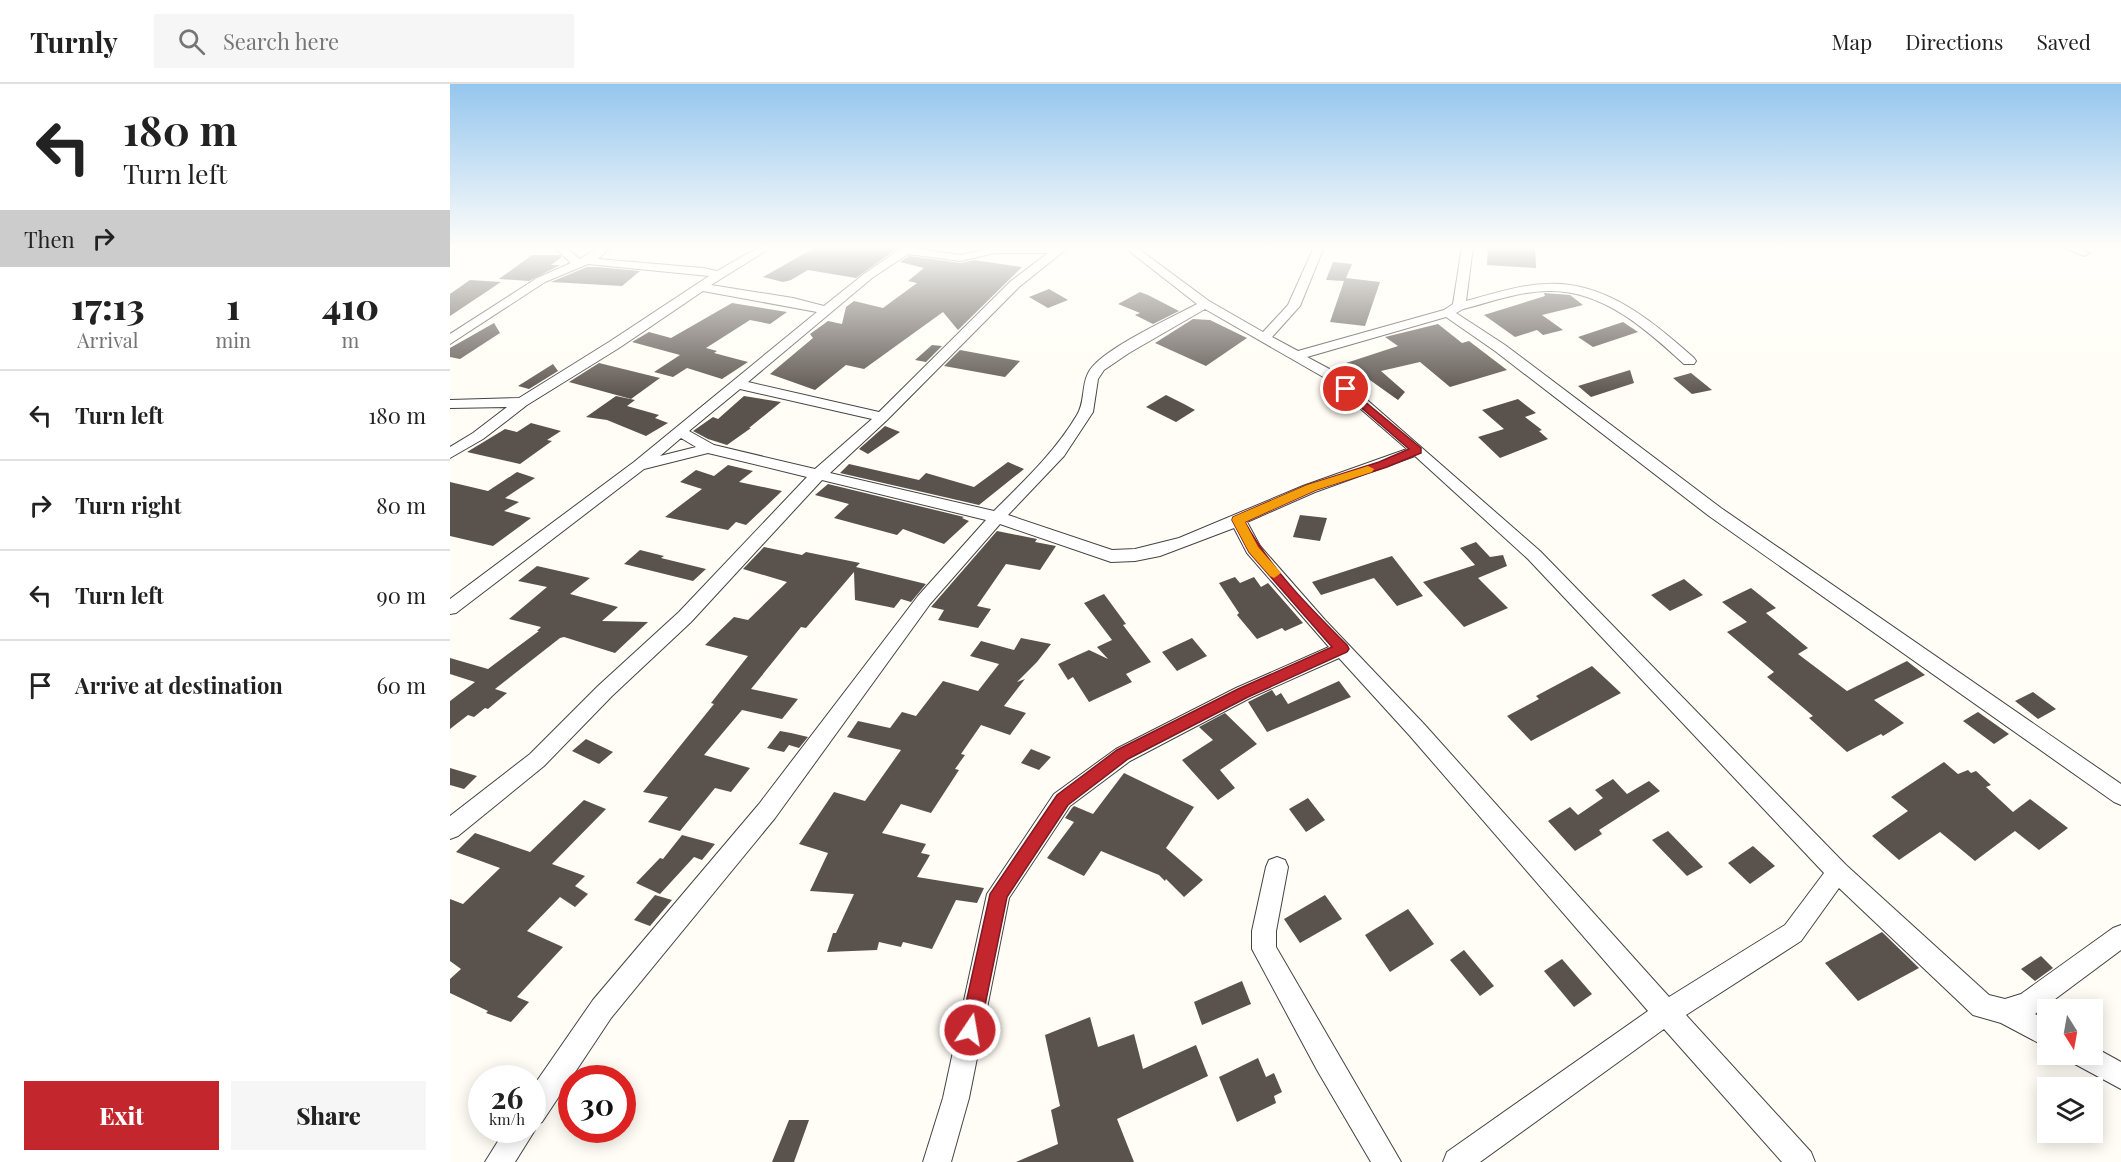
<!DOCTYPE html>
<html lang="en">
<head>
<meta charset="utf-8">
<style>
	body { margin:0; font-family:"Playfair Display",serif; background:#f6f6f6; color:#222; height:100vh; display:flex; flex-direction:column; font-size:22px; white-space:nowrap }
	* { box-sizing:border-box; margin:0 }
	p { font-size:20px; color:#767676 }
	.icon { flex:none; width:33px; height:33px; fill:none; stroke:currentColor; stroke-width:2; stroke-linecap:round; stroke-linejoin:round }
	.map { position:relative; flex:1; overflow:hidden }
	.details { display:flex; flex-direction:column; background:#fff; width:450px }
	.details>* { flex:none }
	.banner { background:#fff; color:#222; overflow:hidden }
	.needle { width:39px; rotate:169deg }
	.fabs { position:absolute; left:1587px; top:915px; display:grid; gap:12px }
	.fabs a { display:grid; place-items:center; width:66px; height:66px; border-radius:0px; background:#fff; box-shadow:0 3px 15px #0003; font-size:30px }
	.speed { position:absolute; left:18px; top:981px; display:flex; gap:12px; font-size:30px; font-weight:700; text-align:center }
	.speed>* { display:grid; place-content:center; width:78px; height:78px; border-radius:50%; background:#fff; box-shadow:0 3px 15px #0003; line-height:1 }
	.speed small { font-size:15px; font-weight:400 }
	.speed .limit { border:9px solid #d22; background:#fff; color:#111 }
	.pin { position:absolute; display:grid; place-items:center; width:51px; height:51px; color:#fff; margin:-26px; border:3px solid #fff; border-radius:50%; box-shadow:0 2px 6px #0007 }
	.me { position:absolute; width:66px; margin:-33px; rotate:12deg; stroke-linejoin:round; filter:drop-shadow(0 0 4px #0008) }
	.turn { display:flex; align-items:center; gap:21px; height:126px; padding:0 24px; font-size:27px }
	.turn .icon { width:78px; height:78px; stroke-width:2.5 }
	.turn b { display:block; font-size:42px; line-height:51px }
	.then { display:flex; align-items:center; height:57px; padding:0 24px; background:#0003; gap:12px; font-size:22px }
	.eta { display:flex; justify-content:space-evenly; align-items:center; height:102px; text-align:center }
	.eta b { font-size:36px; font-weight:800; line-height:42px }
	.primary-button { display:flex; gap:12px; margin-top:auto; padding:12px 24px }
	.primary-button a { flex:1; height:69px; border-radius:0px; background:#c4262e; color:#fff; font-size:24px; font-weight:800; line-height:69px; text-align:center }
	.primary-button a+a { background:#f6f6f6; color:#222 }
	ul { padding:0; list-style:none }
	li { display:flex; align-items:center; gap:18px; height:90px; padding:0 24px; border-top:2px solid #e0e0e0 }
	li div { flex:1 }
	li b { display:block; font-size:22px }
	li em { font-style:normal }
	header { display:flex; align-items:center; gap:36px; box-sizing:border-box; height:84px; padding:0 30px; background:#fff; border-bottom:2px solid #e0e0e0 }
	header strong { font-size:28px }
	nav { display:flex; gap:33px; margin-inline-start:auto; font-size:21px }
	.search { width:420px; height:54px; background:#f6f6f6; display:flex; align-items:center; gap:15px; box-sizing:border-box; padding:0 21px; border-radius:0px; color:#767676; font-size:22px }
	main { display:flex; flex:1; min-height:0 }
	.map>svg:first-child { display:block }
</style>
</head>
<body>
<header>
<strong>Turnly</strong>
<div class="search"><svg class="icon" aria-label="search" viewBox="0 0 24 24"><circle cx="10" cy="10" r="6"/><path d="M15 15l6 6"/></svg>Search here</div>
<nav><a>Map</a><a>Directions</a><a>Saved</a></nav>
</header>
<main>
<section class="details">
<div class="banner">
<div class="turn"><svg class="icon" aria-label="left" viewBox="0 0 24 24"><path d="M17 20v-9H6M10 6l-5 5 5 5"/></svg><div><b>180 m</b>Turn left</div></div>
<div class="then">Then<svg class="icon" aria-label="right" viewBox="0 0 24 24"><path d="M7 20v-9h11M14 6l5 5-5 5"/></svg></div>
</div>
<div class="eta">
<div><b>17:13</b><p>Arrival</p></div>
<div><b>1</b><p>min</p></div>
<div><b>410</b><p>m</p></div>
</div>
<ul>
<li><svg class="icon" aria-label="left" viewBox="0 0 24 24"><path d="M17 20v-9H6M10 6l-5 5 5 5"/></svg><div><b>Turn left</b></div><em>180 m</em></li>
<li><svg class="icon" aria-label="right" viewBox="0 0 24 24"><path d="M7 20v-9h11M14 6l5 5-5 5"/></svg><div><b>Turn right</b></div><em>80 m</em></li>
<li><svg class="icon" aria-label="left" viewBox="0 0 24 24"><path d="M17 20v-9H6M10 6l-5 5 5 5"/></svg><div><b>Turn left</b></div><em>90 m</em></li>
<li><svg class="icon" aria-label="arrive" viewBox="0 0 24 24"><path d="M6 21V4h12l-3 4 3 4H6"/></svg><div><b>Arrive at destination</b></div><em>60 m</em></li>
</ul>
<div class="primary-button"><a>Exit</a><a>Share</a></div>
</section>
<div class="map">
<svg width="1671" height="1078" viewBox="0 0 1671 1078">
	<rect width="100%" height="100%" fill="#fffdf5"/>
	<g fill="#5a524d">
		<path d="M366,163h83l-43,31 -48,-8 -17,10 -8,2 -20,-5z"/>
		<path d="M1038,163h47l1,21 -49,-3z"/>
		<path d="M82,171h28l2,2 -11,8h9l-31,16 -30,-2z"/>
		<path d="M459,172l52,7 13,-3 48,7 -64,63 -15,-18 -79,57 -18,-4 -31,25 -45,-16 43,-36 -3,-4 18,-13 14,3 4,-17 8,-6 29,7 34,-25 -9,-2 16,-13 -24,-6z"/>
		<path d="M883,178l19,2 -6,14 34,4 -15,44 -35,-4 14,-41 -18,-1z"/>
		<path d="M137,183h10l43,4 -18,15 -71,-4z"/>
		<path d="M20,196l31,2 -51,34v-22z"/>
		<path d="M599,205l19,11 -20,8 -19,-11z"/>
		<path d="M690,208l8,3 31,16 -26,13 -18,-9 5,-2 -22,-9z"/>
		<path d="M1094,209l26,2 13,10 -41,10 21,15 -20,5 -6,-5 -22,7 -31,-22 61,-19z"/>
		<path d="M282,219l55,9 -17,12 -20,-4 -44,28 11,3 -3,2 34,9 -26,17 -35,-11 -14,9 -19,-5 26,-17 -48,-13 17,-10 22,6z"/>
		<path d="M743,235l17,1 37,18 -41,28 -51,-23z"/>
		<path d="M1173,238l15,10 -45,15 -15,-10z"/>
		<path d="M44,239l6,10 -40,26 -10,-2v-9z"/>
		<path d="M988,240l24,19 7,-2 38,29 -57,17 -30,-25 -39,9 24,21 -7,8 -52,-37 52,-17 -13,-9z"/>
		<path d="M482,261l10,1 -16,16 -11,-2z"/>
		<path d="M510,266l60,11 -15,16 -61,-11z"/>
		<path d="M149,279l61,15 -29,21 -62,-17z"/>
		<path d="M103,280l5,7 -29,18 -11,-3z"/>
		<path d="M1180,286l4,13 -43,14 -13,-11z"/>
		<path d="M1241,289l21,17 -20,4 -19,-16z"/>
		<path d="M716,311l18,9 11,6 -19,12 -30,-15z"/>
		<path d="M166,312l19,4 -8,6 32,9 -4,3 13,5 -22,13 -39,-16 -21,-3z"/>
		<path d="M294,312l37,6 -32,26h2l-24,17 -19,-6 -15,-8 20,-14 5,2z"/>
		<path d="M1068,315l18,14 -11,4 17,13 -3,1 9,8 -48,19 -22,-21 26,-8 -22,-19z"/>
		<path d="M81,339l30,8 -14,9 5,1 -32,23 -53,-12 38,-23 12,3z"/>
		<path d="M435,342l15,6 -32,22 -9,-5z"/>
		<path d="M558,378l16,7 -45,36 -139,-32 9,-9 70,16 7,-7 48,14z"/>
		<path d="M278,381l25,6 -14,11 43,9 -36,34 -10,-3 -8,8 -63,-13 37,-28 -22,-7 16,-12 18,6z"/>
		<path d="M67,388l18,6 -30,20 14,4 -15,9 27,7 -38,28 -43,-10v-54l38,9z"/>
		<path d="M378,400l136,33 -2,1 7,3 -25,23 -41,-15 -6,6 -63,-17 15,-14 -34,-9z"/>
		<path d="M850,431l27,3 -7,23 -27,-4z"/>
		<path d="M547,447l40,8 -2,3 21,4 -16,24 -34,-6 -29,42 14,3 -13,19 -40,-8 6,-10 -13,-3z"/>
		<path d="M1026,458l14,15 13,-2 4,11 -29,12 30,30 -44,19 -41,-45 52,-17 -15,-17z"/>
		<path d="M314,463l38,8 4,-3 54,11 -4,4 70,17 -15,18 -10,-3 -7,9 -39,-8 -1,-28 -48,56 -5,-1 -50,62 47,10 -16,20 -40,-9 -38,45 46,13 -19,24 -16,-4 -35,43 -32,-9 20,-25 -25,-5 71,-88 -3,-1 37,-47 -43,-11 29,-28 14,3 39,-38 -44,-13z"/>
		<path d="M190,466l24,6 -3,2 45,11 -13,12 -69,-17z"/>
		<path d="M942,472l31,40 -26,10 -23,-28 -53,17 -9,-13z"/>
		<path d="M87,482l53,12 -20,16 48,13 -16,14 46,1 -33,31 -51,-16 -4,1 -65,51 12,4 -19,16 -3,-1 -11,9 -6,-2 -18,14v-28l25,-19 -25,-8v-16l38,11 51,-38h-2l4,-4 -32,-8 38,-32 -29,-6z"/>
		<path d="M785,493l5,6 14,-6 7,10 7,-4 35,40 -18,8 -3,-3 -25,11 -20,-24 2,-2 -20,-30z"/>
		<path d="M1234,495l19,16 -33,16 -19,-16z"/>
		<path d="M1301,504l25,20 -10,5 42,35 -10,6 49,37 60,-30 18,14 -51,25 30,23 -21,13 -2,-2 -34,18 -38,-34 4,-2 -46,-39 7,-5 -47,-40 20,-10 -25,-20z"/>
		<path d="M654,510l22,30 -3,1 28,37 -25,12 6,8 -43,20 -16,-25 -5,3 -10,-16 31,-14 19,9 -11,-12 15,-7 -28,-37z"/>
		<path d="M571,554l30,6 -14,18 -20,20 8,-3 -21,27 22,7 -16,22 -29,-10 -20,29 4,1 -10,14 4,1 -28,43 -30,-9 -19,29 44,11 -5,9 9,2 -13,22 67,11 -7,15 -21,-3 -24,49 -29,-7 -2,5 -22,-5 -2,8 -50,2 6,-19h3l18,-39 -44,-3 18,-38 -29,-9 35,-52 31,9 36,-51 -54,-13 11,-16 32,7 12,-16 14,4 27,-35 35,10 21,-27 -29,-8 11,-15 33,9z"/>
		<path d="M742,554l15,18 -30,15 -15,-19z"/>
		<path d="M1142,582l29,27 -90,48 -24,-25 32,-17 -3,-3z"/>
		<path d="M889,597l12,16 -84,35 -19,-30 24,-12 4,6 5,-3 7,11z"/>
		<path d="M1583,608l23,17 -18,10 -23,-18z"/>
		<path d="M1528,628l31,22 -15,10 -31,-23z"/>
		<path d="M775,629l32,31 -37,26 15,18 -17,12 -36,-40 31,-20 -14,-13z"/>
		<path d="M330,647l11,2 17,4 -9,11 -10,-3 -5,7 -17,-4z"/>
		<path d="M136,655l27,13 -14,12 -27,-13z"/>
		<path d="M581,665l20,8 -12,13 -18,-7z"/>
		<path d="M1494,678l14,12 10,-4 3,3 5,-2 15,14 -5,2 27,25 17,-13 38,29 -29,22 -24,-19 -40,30 -35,-29 -41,28 -27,-24 36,-25 -17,-14z"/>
		<path d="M0,684l27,8 -13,13 -14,-4z"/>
		<path d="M674,689l70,34 -28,41 37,32 -19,17 -18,-18 -1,2 -6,-6 -58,-24 -17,25 -37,-18 27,-36 -9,-4 7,-10 2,-2 19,8z"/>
		<path d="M1163,695l14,15 22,-13 11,10 -61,39 3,4 -27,17 -27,-30 22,-14 8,8 25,-17 -8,-8z"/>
		<path d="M858,714l17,22 -19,12 -17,-23z"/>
		<path d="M134,716l22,9 -54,55 33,12 -10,10 13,8 -13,13 -15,-10 -33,34 36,16 -46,50 12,5 -18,20 -25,-9 2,-2 -38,-18v-14l11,-10 -11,-8v-62l13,5 37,-36 -44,-16 19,-19 55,19z"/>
		<path d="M1218,747l35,36 -16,9 -35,-36z"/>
		<path d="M232,751l33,9 -13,16 -8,-3 -34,37 -24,-11 24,-25 3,1z"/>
		<path d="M1303,762l22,20 -25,18 -22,-21z"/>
		<path d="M205,811l17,5 -22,26 -16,-6z"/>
		<path d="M875,811l17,24 -42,24 -16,-24z"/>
		<path d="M958,825l26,35 -44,28 -25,-37z"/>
		<path d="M1432,848l37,36 -61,33 -33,-38z"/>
		<path d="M1014,866l30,36 -14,10 -30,-36z"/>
		<path d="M1591,872l12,12 -18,13 -14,-12z"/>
		<path d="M1112,875l30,35 -18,13 -30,-36z"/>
		<path d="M792,897l9,23 -49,21 -8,-23z"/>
		<path d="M640,933l8,30 36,-13 9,35 53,-24 12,31 -91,43 17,43h-118l42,-18 -7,-34 9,-4 -15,-71z"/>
		<path d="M808,974l8,19 8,-4 8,19 -8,4 2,7 -39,19 -18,-45z"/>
		<path d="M339,1036h20l-15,42h-22z"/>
	</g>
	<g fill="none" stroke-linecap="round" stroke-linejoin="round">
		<g stroke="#444" stroke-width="2">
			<g id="minor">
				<path d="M104,163h11l15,12 19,-12h12l-13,12 105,9 14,3 42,-24h13l-61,38 82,13 31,8 40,-32 39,-27 58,8 33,-8h75l-50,40 -132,133 -57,53 164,38c30,-30 61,-59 83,-96 10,-16 2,-36 18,-51 21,-21 74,-45 102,-60l-73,-57h12l73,54 54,31 25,-27 26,-58h10l-24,59 -28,31 26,14 146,-41 9,-6 9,-57h11l-7,54c26,-7 53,-16 80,-17 58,-4 108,38 148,74l2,3 -2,3h-10c-37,-34 -81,-74 -135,-73 -29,0 -58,11 -86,18l-7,4 49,32 216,163 400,276v21l-7,-3 -405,-286 -214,-165 -49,-34 -139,40 28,15 205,179 306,314 143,130 16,4 16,-5 92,-66 8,-3v25l-86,64 13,7v27l-47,-25 -28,-8 -134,-127 -38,53 -115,74 125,137 4,10h-33l-118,-133 -184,133h-37l4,-10 201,-141 -238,-275 -71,-78 -89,40 -120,63 -60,45 -61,92 -40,200 -18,64h-28l20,-64 44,-204 67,-100 62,-45 120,-61 93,-41 -82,-94 -13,-25 -74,28 -25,5 -24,1 -111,-38 -70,80 -155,214 -164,200 -69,104 -9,3 2,5 -20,32h-30l20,-32h27v-42l61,-88 166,-196 159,-208 68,-76 -164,-40 -131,142 -79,74 -68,70 -86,70 -8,3v-23l80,-62 68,-68 81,-74 128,-135 -99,-24 -64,16 -188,144 -6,1v-15l184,-137 183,-150 -114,-21 -84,57 -92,57 -44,34 -33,19v-11l23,-14 34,-26 -57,1v-8l69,-2 90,-56 100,-66 -121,-12 -43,18 -95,62v-10l87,-56 34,-15zM545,169h53l-37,28 -132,131 -131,-30 124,-104 36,-24 53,7zM755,225l120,69 82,71 -104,37 -124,52 -44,11 -23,1 -104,-35 56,-59 29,-44 5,-33 6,-9 25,-17zM290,305l132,30 -57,50 -101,-24 -25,-14zM231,354l15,9 -36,9zM965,372l113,103 296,314 -39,52 -116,72 -245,-273 -99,-104 -65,-74 -13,-24 68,-30z"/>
				<path d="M1612,163h16l12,6 -6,3z"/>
				<path d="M827,773l8,3 3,7 -12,64v16l125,215h-30l-54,-92 -65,-121v-18l14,-64 3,-7z"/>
				<path d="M1642,962l29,16v27l-48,-26 -4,-9h23z"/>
			</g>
		</g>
		<use href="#minor" fill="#fff" fill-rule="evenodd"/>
	</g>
	<linearGradient id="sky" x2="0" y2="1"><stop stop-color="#95c6ee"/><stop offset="0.52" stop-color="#fffefa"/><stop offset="1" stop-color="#fffefa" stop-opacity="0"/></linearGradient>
	<rect width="1671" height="314" fill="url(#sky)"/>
	<path fill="#c4262e" stroke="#7f191e" stroke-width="1.5" d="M896,302l75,62v5l-34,14 -71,23 -71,32c25,46 65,86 102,123l2,4 -2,3 -99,45 -120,62 -60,46 -61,92 -27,133 -3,7 -7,3 -7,-3 -3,-7 30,-136 67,-99 60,-45 121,-61 94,-42 -83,-95 -17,-32 1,-3 74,-32 72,-23 30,-13 -67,-58 -2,-2z"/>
	<path fill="#f59e0b" d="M918,382l6,3 -2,3 -56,18 -71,32 13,25 23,26 -7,5 -4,-2 -21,-24 -17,-32 1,-3 74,-32z"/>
</svg>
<div class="fabs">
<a><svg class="needle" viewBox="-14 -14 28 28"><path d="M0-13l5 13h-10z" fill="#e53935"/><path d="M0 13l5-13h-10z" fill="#767676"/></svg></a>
<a><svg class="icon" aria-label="layers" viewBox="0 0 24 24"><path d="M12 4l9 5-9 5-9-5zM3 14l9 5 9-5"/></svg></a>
</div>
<div class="speed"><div>26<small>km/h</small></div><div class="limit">30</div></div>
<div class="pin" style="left:896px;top:305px;background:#d93025"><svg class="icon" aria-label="arrive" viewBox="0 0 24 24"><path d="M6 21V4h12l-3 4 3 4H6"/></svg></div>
<svg class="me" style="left:520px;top:946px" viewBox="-20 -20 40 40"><circle r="17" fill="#c4262e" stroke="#fff" stroke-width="3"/><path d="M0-11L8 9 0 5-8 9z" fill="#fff"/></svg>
</div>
</main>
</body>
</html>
